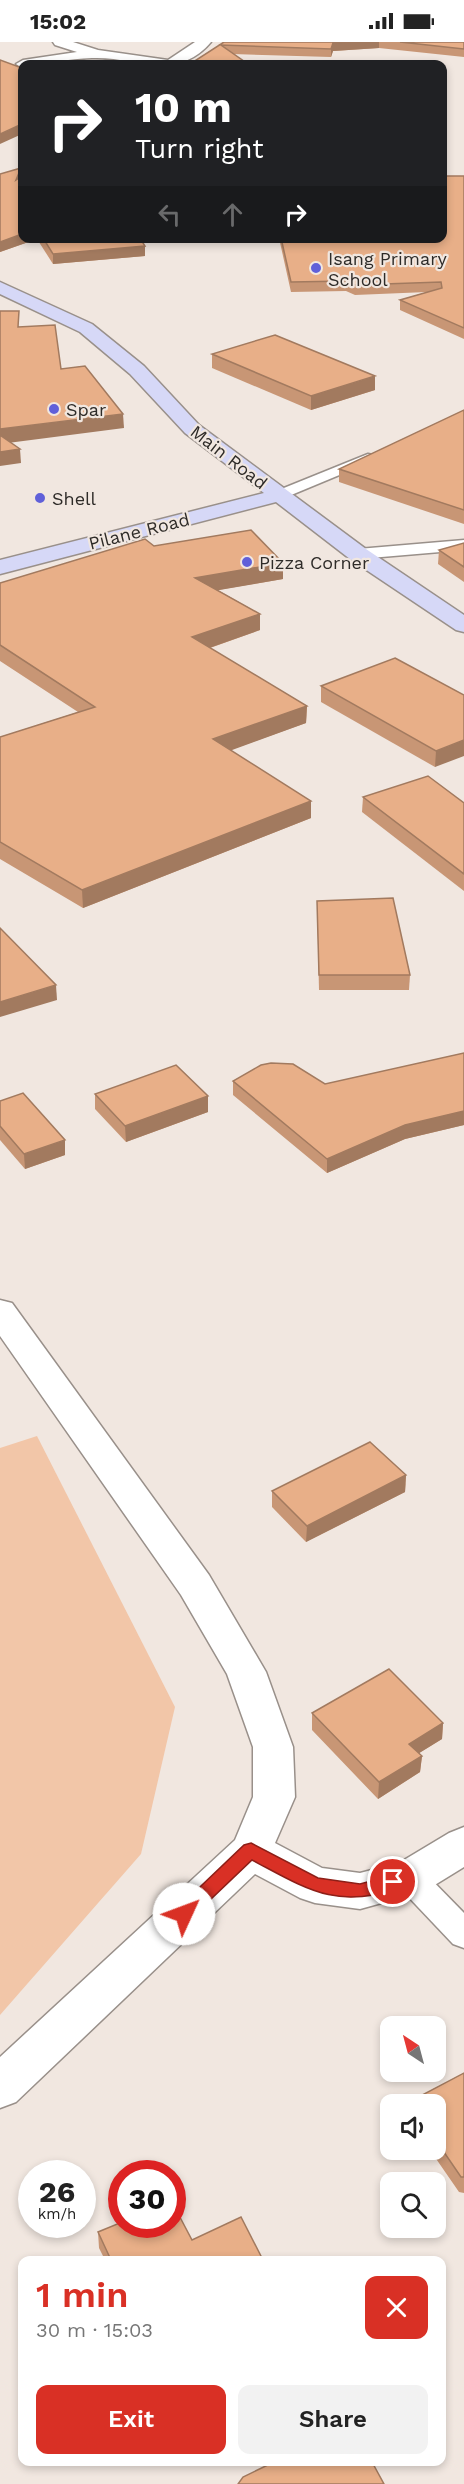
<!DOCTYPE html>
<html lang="en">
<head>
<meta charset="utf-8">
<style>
	body { margin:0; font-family:"Work Sans",sans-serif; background:#f2f2f2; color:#222; height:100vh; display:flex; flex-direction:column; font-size:22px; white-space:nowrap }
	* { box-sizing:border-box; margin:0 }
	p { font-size:20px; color:#767676 }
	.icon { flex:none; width:33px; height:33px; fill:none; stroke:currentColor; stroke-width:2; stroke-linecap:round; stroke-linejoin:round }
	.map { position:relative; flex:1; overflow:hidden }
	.sheet { position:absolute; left:18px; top:2214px; width:428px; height:210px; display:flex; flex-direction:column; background:#fff; border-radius:12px; box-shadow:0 3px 9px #0003 }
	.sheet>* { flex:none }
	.guide { position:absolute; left:18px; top:18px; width:429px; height:183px; border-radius:12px; box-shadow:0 3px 9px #0003; background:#202124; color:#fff; overflow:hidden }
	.needle { width:39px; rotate:324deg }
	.tools { position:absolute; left:380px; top:1974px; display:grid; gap:12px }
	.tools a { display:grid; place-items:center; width:66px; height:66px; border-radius:12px; background:#fff; box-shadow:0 3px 9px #0003; font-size:30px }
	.speed { position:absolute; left:18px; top:2118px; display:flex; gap:12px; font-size:30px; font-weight:700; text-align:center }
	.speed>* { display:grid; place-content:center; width:78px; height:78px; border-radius:50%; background:#fff; box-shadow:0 3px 9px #0003; line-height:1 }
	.speed small { font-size:15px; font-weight:400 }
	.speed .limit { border:9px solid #d22; background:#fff; color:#111 }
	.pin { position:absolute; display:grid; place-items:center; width:51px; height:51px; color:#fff; margin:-26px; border:3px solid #fff; border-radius:50%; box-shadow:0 2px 6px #0007 }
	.me { position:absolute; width:66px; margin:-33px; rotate:47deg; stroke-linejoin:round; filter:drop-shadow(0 0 4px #0008) }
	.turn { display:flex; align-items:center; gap:21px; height:126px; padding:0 18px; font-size:27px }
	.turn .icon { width:78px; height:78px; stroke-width:2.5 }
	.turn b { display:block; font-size:42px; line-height:51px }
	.lanes { display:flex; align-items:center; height:57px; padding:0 18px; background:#0003; justify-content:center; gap:30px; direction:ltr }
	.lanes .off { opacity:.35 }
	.round { display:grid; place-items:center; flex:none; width:63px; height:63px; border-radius:12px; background:#f2f2f2 }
	.summary { display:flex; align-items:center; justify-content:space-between; height:102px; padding:0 18px }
	h1 { font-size:36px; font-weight:600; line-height:45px; color:#d93025 }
	.cta { display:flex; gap:12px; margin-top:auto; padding:12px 18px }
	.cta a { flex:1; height:69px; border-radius:12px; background:#d93025; color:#fff; font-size:24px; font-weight:600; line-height:69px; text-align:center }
	.cta a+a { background:#f2f2f2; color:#222 }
	.status { display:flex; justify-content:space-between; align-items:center; height:42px; padding:0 30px; background:#fff; direction:ltr }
	.status svg { height:16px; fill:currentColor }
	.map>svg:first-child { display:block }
</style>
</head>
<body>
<div class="status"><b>15:02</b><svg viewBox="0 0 49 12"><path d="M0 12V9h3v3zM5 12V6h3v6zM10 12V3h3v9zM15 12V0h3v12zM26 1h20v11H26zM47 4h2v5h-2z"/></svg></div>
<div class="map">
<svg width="464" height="2442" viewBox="0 0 464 2442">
	<rect width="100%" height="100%" fill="#f1e7e0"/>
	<path fill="#f2c6a8" d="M37,1394l138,271 -34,147 -141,161v-567z"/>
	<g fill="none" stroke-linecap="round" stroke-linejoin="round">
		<g stroke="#99908a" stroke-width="3">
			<g id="lane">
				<path d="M368,412l5,1 2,3 -2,3 -89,37h-10l-2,-3 2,-3z"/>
				<path d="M464,498v10l-106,9 -8,-5 8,-5z"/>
				<path d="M410,1823l11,4 43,44v35l-11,-4 -54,-57 -5,-9 5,-9z"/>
			</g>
		</g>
		<g stroke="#99908a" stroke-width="3">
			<g id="street">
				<path d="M53,0h20l25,8 70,10 27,-18h16c-35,41 -76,14 -119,16 -23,1 -46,6 -70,6v4l-6,-4 7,-4 54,-8 -22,-7z"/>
				<path d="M0,1258l12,3 197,272 57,97 27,75 2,50 -20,46 47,25 38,5 39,-10 50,-30 15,-6v40l-39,24 -65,18 -45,-6 -15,-5 -45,-24 -239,228 -16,6v-51l235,-217 18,-43v-50l-26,-73 -46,-79 -181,-259z"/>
			</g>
		</g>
		<g stroke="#99908a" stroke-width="3">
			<path id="secondary" d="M0,240l92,42 52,42 55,59 167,124 98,66v17l-8,-2 -106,-71 -74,-57 -276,72v-14l264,-67 -79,-60 -55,-59 -50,-42 -80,-38z"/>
		</g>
		<use href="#lane" fill="#fff" fill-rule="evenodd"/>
		<use href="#street" fill="#fff" fill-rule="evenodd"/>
		<use href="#secondary" fill="#d6d8f7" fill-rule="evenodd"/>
	</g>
	<g fill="#c89675">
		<path d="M224,0h240v15l-85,-9 -46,3 -2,6 -99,-3 -42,10z"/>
		<path d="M0,132l22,64h118l5,8v10l-92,8 -16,-25 -37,13z"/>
		<path d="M464,134v163l-64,-29v-10l27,-8 -72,3 -9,-4 -55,1 -12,-54h163z"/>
		<path d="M212,312l163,36 -64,20 -99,-42z"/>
		<path d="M464,368v114l-125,-42v-13z"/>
		<path d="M464,501v39l-26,-18 1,-14z"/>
		<path d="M154,504l129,33 -65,11 42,24v16l-50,18 97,58 -1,17 -76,27 81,68 -228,90 -83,-49v-122l78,-25 -78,-51v-78z"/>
		<path d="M321,644l143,9 -29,72 -114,-65z"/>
		<path d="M363,755l101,6v88l-102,-79z"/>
		<path d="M317,859l93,74 -1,15h-90z"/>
		<path d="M464,1011v72l-59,14 -78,34 -94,-78v-14l92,3z"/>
		<path d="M95,1052l113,2v16l-82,30 -31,-33z"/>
		<path d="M0,1059l65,54 -40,14 -25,-29z"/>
		<path d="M406,1433l-1,17 -99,50 -34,-35v-16z"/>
		<path d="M312,1671l131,10 -1,16 -23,14 3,3 -2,16 -42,27 -66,-69z"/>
		<path d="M464,2031v120l-5,-1 -29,-42h5v-46h-26v-2z"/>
		<path d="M98,2190l94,8 71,20h-158l-6,-12z"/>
	</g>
	<g fill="#a27a5f">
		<path d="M349,0h30v6l-46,3 -2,6v-8l2,-6z"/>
		<path d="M22,82v10l-22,10v-10z"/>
		<path d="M21,126l1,10 -6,2z"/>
		<path d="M22,192v4l15,1 -37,13v-10z"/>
		<path d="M145,204v10l-92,8v-10z"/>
		<path d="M375,334v14l-64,20v-14z"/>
		<path d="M123,372l1,14 -124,16v-15z"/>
		<path d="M20,407l1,14 -21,3v-14z"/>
		<path d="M283,521v16l-87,15 -1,-16z"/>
		<path d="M260,572v16l-68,24v-17z"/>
		<path d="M307,664l-1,17 -93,34v-18z"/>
		<path d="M464,698v16l-29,11 1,-16z"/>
		<path d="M311,759v17l-228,90 -1,-18z"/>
		<path d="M56,943l1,15 -57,17v-15z"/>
		<path d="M208,1054v16l-82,30 -1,-16z"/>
		<path d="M464,1069v14l-59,14 -78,34v-14l78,-34z"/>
		<path d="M65,1098v15l-40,14 -1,-15z"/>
		<path d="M406,1433l-1,17 -99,50 1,-16z"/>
		<path d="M443,1681l-1,16 -34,21 1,-16z"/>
		<path d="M422,1714l-2,16 -42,27 1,-17z"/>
	</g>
	<g fill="#e8af88" stroke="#a27a5f" stroke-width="1.5">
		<path d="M224,0h125l-16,1 -2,6 -110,-4 27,19h-58z"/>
		<path d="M400,0h64v7z"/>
		<path d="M0,18l22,8v56l-22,10z"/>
		<path d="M21,126l-5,12 6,-4v58l-22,8v-68z"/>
		<path d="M442,134h22v152l-64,-28 42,-12 -1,-6 -86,3 -9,-4 -55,1 -10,-44h161z"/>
		<path d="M43,196h97l5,8 -92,8z"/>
		<path d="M0,269h19l-1,16 37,-2 6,44 24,-3 38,48 -123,15z"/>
		<path d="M275,293l100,41 -64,20 -99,-42z"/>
		<path d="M464,368v100l-125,-41z"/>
		<path d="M0,393l20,14 -20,3z"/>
		<path d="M251,488l32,33 -88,15 65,36 -68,23 115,69 -94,33 98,62 -229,89 -82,-48v-105l95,-30 -95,-62v-62l145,-44 9,7z"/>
		<path d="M464,501v24l-25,-17z"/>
		<path d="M395,616l69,37v45l-28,11 -115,-65z"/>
		<path d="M428,734l36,27v71l-101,-77z"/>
		<path d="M393,856l17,77h-91l-2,-74z"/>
		<path d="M0,886l56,57 -56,17z"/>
		<path d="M464,1011v58l-59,14 -78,34 -94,-78 28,-16 10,-2 22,1 32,20z"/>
		<path d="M176,1023l32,31 -83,30 -30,-32z"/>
		<path d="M23,1051l42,47 -41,14 -24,-28v-25z"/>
		<path d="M370,1400l36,33 -99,51 -35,-35z"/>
		<path d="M389,1627l54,54 -34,21 13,12 -43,26 -67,-69z"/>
		<path d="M464,2031v104h-3l-26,-38v-35h-24l-2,-2z"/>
		<path d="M172,2160l20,38 49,-23 22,43h-152l-13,-28 24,-10v2h50z"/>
		<path d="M274,2420h98l12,22h-146l5,-7z"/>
	</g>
	<path fill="#d93025" stroke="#8d1f18" stroke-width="1.5" d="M251,1801l67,35 42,6 33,-9 6,2 3,5 -3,6c-63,22 -92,1 -147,-28l-62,59 -6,2 -6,-2 -3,-5 3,-6 66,-63z"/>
	<g fill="#6060d9" stroke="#f1e7e0" stroke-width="2">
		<circle cx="316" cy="226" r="6"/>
		<circle cx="54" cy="367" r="6"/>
		<circle cx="40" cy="456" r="6"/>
		<circle cx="247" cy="520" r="6"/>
	</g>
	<g text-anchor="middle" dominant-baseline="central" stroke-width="4.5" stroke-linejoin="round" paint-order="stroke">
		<g font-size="18" fill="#2e2b28" stroke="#f1e7e0" text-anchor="start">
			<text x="328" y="216">Isang Primary<tspan x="328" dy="21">School</tspan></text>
			<text x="66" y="367">Spar</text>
			<text x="52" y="456">Shell</text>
			<text x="259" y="520">Pizza Corner</text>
		</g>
		<g font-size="18" fill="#2e2b28" stroke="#f1e7e0">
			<text transform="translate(229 415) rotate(38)">Main Road</text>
			<text transform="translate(139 489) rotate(-14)">Pilane Road</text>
		</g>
	</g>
</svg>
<div class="tools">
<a><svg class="needle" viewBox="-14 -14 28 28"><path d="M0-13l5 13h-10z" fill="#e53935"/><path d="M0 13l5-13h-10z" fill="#767676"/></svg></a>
<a><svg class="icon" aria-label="sound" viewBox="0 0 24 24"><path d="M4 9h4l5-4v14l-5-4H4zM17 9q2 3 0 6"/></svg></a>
<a><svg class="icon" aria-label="search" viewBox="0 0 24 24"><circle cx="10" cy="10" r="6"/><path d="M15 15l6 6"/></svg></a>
</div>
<div class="speed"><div>26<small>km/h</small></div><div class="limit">30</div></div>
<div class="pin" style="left:393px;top:1840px;background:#d93025"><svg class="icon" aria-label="arrive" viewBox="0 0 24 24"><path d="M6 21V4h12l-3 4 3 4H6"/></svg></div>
<svg class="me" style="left:184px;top:1872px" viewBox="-20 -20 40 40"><circle r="19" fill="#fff"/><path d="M0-13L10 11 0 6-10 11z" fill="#d93025"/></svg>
<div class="guide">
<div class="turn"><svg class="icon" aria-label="right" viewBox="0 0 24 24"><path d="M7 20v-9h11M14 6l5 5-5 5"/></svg><div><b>10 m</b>Turn right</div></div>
<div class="lanes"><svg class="icon off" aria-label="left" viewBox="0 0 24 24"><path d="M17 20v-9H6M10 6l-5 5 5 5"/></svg><svg class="icon off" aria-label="ahead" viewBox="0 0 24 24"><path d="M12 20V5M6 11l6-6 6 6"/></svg><svg class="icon" aria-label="right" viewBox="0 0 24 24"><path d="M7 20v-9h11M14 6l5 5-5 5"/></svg></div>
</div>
<section class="sheet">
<div class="summary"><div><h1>1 min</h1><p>30 m · 15:03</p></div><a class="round" style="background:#d93025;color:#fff"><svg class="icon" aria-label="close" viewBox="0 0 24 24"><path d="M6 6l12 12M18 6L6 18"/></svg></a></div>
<div class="cta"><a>Exit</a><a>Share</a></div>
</section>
</div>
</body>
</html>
